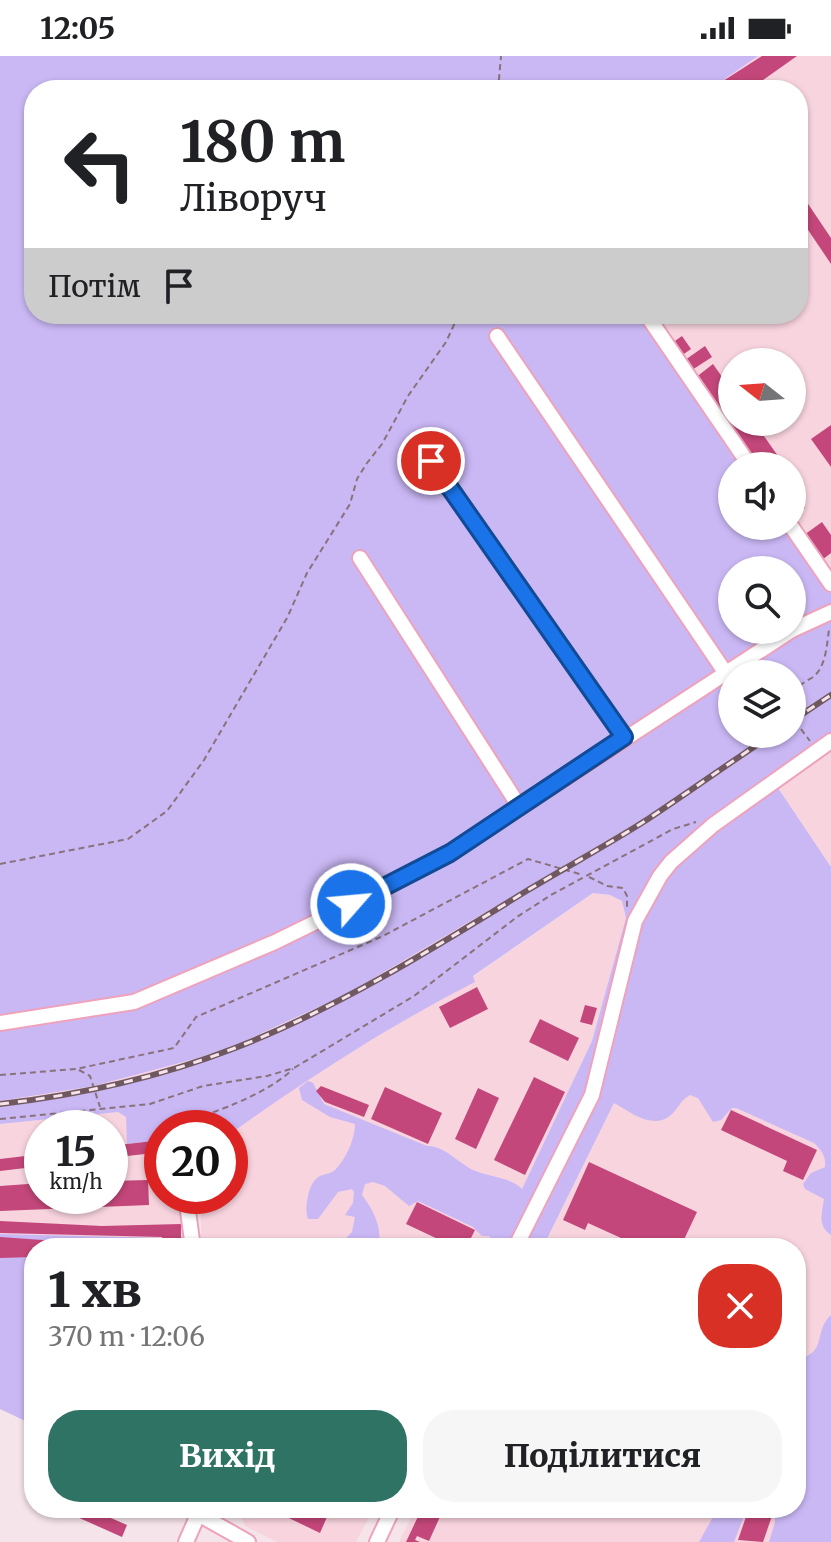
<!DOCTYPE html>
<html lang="uk">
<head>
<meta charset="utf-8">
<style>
	body { margin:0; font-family:Merriweather,serif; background:#f6f6f6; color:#202124; height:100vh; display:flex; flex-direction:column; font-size:30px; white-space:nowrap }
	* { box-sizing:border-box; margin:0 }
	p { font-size:26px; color:#757577 }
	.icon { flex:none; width:44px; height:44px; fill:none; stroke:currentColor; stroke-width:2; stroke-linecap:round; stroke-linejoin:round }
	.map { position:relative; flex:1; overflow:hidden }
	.details { position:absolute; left:24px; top:1182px; width:782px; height:280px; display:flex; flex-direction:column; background:#fff; border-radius:32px; box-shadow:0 2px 6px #0004 }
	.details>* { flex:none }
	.banner { position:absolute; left:24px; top:24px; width:784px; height:244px; border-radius:32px; box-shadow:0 2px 6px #0004; background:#fff; color:#202124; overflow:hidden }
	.needle { width:52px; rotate:287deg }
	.fabs { position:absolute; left:718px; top:292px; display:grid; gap:16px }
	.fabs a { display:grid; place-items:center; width:88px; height:88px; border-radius:50%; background:#fff; box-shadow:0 2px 6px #0004; font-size:40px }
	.speed { position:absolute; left:24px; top:1054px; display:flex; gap:16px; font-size:40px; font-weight:700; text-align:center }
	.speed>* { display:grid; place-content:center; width:104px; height:104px; border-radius:50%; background:#fff; box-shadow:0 2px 6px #0004; line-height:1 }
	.speed small { font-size:20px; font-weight:400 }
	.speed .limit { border:12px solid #d22; background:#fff; color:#111 }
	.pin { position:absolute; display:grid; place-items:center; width:68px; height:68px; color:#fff; margin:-34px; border:4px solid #fff; border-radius:50%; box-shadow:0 2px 8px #0007 }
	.me { position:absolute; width:88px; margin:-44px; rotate:63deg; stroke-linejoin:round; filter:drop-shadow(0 0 6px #0008) }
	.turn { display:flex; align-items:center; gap:28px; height:168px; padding:0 24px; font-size:36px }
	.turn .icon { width:104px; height:104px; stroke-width:2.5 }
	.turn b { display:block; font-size:56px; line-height:68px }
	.then { display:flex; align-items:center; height:76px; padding:0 24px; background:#0003; gap:16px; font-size:30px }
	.round { display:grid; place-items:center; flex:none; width:84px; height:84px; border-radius:32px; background:#f6f6f6 }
	.summary { display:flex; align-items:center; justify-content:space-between; height:136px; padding:0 24px }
	h1 { font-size:48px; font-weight:800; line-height:60px }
	.action { display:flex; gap:16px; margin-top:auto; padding:16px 24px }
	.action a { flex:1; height:92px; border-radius:32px; background:#2f7365; color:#fff; font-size:32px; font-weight:800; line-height:92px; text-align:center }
	.action a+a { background:#f6f6f6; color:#202124 }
	.status { display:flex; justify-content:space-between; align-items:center; height:56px; padding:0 40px; background:#fff; direction:ltr }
	.status svg { height:22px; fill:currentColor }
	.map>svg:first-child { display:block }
</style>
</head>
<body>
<div class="status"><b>12:05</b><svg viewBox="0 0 49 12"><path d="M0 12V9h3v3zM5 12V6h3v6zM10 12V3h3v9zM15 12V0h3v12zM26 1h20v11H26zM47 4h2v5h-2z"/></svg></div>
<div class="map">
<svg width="831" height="1486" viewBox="0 0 831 1486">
	<rect width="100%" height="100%" fill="#f5e4e9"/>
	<g fill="#f8d4df" fill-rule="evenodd">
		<path d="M758,0h73v520l-39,-57v-53h-36l-103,-152h145v-224h-89zM732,306h60v60h-60z"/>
		<path d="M769,678h9l-131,89 -298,175 -76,36 -73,29 -106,28 -94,16v-6l94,-15 104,-28 75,-29 74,-35 298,-176z"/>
		<path d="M831,692v119l-55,-82z"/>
		<path d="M593,837l17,2 12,6 4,17 -34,123 -98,207h-293v-37l3,-15h26v-62l69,-50 129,-78 46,-24 -1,-5z"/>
		<path d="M642,990l189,91v288l-45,117h-387l17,-34h380v-260h-253z"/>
		<path d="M118,1056l44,28v56h20l-1,48h-19l-1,-6 -161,-4v-110zM42,1072h68v68h-68z"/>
		<path d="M237,1452h137l-18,34h-79l-32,-16z"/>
	</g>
	<g fill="#cab8f5" fill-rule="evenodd">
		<path d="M0,0h758l-49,34h-675v224h619l103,152h-24v60h60v-7l39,57v116l-39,27v-45h-60v60h37l-124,84 -298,176 -111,51 -38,13 -104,28 -94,15zM732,514h60v60h-60z"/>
		<path d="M831,642v38l-117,83 -73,84 -48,175 -81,170h-20l2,-7 -5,-5h-7l-9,-9 -55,-26 -9,5 -24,-20 -12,-4 -8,2 -3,11c11,14 20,32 17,51l-37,2 5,-11 5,-5 3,-15 -10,-2 8,-12 1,-11 -2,-3 -14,3 -20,27h-10c-4,-10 0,-35 10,-42 5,-3 13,-3 17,-7 11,-11 20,-31 20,-46l-25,-7 -28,-17 -3,-12 9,-7 5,2 11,21 103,42c16,-1 32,17 46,24 16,7 37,7 49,19l70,-148 34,-123 -4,-17 -12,-6 -17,-2 -120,83 2,6c-86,44 -167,96 -245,152v-6h-68v12l-35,4 -1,-27 -8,-5 -118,12v-17l94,-16 106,-28 73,-29 76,-36 298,-175 131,-89h14v-10z"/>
		<path d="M776,729l55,82v368c-14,-10 -9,-21 -7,-36l-19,-10 -2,-5 8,-11 14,-6c1,-11 -3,-16 -11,-24l-78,-35h-4l-11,12 -8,2 -15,-24 -8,-3c-9,5 -11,12 -18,19 -18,17 -40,-1 -58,-11l-70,142 4,3h-27l71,-140 47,-185 25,-44 27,-30z"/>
		<path d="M0,1178l162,4 1,6h18v-8l7,12h-154v177l-34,-16z"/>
		<path d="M831,1259v227h-62l6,-20 -1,-14h22v-149c33,-6 16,-26 35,-44z"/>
		<path d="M718,1452h29l-13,34h-35z"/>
	</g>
	<g fill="#c3477a">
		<path d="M762,0h35l-48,34h-40z"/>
		<path d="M798,133l33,49v26l-33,-49z"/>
		<path d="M682,280l9,13 -10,7 -9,-13z"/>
		<path d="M705,290l7,11 -20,13 -7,-10z"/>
		<path d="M713,308l19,27v31h22l31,44h-27l-63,-88z"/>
		<path d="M831,369v42l-20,-28z"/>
		<path d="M792,419l10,14 -7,4 10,15 -11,8z"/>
		<path d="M822,466l9,13v18l-9,7 -18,-25z"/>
		<path d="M477,931l11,22 -38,19 -11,-21z"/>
		<path d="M585,949l12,3 -5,17 -12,-3z"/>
		<path d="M540,963l39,19 -11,23 -39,-19z"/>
		<path d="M534,1021l31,15 -40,83 -31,-15z"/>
		<path d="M321,1030l48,19 -5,12 -39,-15 -9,-11z"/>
		<path d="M385,1031l57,26 -14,31 -57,-25z"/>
		<path d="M478,1032l21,10 -23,51 -21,-10z"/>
		<path d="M731,1054l86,40 -14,30 -20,-9 4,-10 -66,-31z"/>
		<path d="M162,1084v12l-52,6v-12z"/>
		<path d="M42,1098v12l-42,5v-12z"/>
		<path d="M589,1106l108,50 -17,36h-37l-55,-25 -3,7 -22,-10z"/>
		<path d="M148,1124l1,25 -149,6v-25l42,-3v13h68v-15z"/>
		<path d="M417,1146l58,28 -9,18h-9l-51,-24z"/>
		<path d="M0,1165l102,5 79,-2v20l-19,-1v-6l-162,-4z"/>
		<path d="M0,1181l57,4v7h-23v9l-34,1z"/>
		<path d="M57,1452h31l39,17 -5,12z"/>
		<path d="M268,1452h63l-11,25z"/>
		<path d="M422,1452h22l-15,33 -12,-5 -2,4 5,2h-14z"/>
		<path d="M749,1452l24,5 -10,29 -25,-2z"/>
	</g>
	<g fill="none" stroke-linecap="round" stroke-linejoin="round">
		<g stroke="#eea2bb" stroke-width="18">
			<g id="minor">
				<path d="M646,258l104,152"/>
				<path d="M497,280l228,336"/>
				<path d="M431,405l193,276"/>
				<path d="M791,470l40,58"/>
				<path d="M360,502l159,248"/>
				<path d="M792,574l39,-18"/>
				<path d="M0,967l134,-21 141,-60 102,-50 73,-39 342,-223"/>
				<path d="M189,1140l-1,15 5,37"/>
				<path d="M515,1192l77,-153 43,-174 25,-45 11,-14 42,-37 118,-84"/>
				<path d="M200,1459l48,27"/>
				<path d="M186,1486l15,-34"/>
				<path d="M377,1486l16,-34"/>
			</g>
		</g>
		<g stroke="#89727a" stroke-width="2" stroke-dasharray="6 4" stroke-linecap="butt">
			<path d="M498,34l3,-34"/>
			<path d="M792,636c7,-7 13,-10 21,-15 13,-10 14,-33 16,-48"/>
			<path d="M801,673l9,12"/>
			<path d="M0,808l128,-25 39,-28 37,-51 83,-142 20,-45 43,-69 7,-25 10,-16 15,-19 26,-48 38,-54 13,-28"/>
			<path d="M589,821l18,9 16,2 4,8v11"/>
			<path d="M79,1014l11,6 10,31"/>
			<path d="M0,1019l76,-6 98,-21 22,-31 187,-81 145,-77 55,16"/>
			<path d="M0,1063l150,-15 53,-18 64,-10 27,-8 120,-72 103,-79 34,-22 122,-66 23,-7"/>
			<path d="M188,1072c12,-12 23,-15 39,-21 22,-9 48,-21 66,-38"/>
		</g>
		<use href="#minor" stroke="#fff" stroke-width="14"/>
		<g stroke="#705860" stroke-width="6">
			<g id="rail">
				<path d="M792,665l39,-26"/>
				<path d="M0,1048c80,-9 160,-27 235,-56 103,-40 199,-100 293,-158 40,-24 81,-46 120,-71 42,-28 83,-57 125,-85"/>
			</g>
		</g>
		<use href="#rail" stroke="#f5e4e9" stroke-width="3" stroke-dasharray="9" stroke-linecap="butt"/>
	</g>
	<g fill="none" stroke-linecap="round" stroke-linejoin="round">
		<g stroke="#114b97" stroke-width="20">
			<path id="route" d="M351,848l99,-51 174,-116 -193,-276"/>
		</g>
		<use href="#route" stroke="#1a73e8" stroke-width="14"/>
	</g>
</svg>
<div class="fabs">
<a><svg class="needle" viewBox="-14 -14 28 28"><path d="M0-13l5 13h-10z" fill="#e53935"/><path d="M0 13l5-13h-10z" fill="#757577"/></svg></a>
<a><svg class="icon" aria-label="sound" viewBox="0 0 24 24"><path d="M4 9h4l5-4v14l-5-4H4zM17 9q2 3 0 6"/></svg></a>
<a><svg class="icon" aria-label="search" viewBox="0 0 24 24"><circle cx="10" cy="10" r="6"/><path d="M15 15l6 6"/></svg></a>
<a><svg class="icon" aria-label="layers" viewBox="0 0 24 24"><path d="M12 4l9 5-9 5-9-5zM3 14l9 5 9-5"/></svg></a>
</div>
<div class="speed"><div>15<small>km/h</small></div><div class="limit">20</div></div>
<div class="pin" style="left:431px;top:405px;background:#d93025"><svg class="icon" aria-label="arrive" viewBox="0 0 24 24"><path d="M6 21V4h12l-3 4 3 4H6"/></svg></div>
<svg class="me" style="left:351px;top:848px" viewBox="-20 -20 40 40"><circle r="17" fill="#1a73e8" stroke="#fff" stroke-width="3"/><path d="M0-11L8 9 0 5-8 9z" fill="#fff"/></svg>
<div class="banner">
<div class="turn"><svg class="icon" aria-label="left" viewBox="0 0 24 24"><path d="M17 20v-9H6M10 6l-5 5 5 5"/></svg><div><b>180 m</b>Ліворуч</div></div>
<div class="then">Потім<svg class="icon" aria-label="arrive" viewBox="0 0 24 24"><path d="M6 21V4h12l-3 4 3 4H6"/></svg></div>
</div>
<section class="details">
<div class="summary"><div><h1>1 хв</h1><p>370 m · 12:06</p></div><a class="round" style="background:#d93025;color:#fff"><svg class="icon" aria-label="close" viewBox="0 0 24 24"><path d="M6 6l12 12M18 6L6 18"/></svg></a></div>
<div class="action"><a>Вихід</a><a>Поділитися</a></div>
</section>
</div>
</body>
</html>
